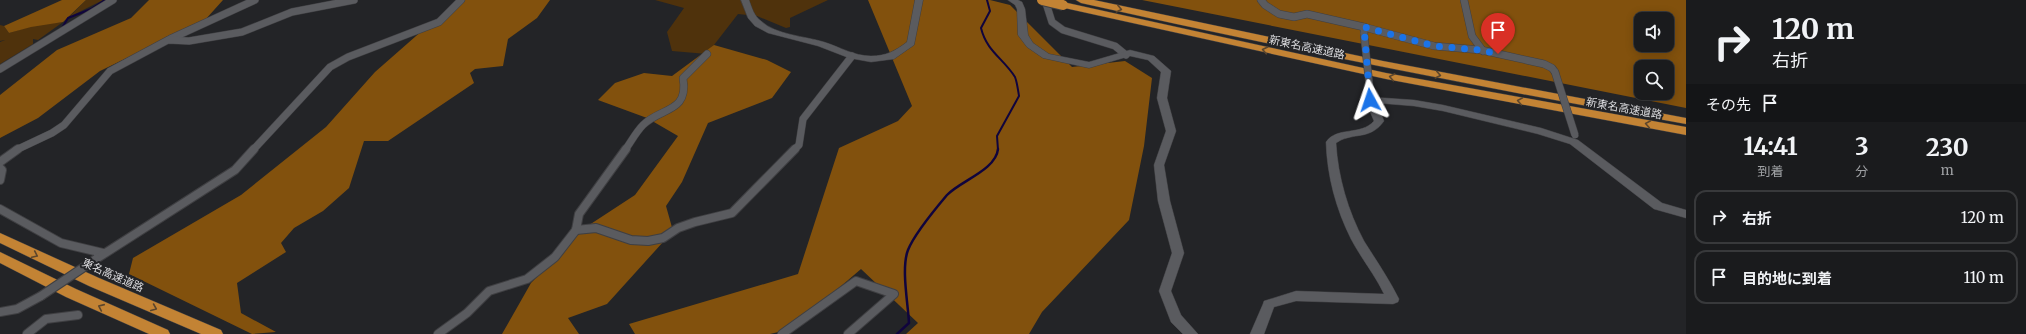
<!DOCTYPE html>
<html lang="ja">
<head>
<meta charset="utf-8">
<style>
	body { margin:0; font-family:Merriweather,"Noto Sans JP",serif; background:#27282a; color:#f1f3f6; height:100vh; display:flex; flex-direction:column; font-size:15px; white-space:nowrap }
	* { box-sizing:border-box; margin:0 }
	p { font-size:13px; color:#9fa1a4 }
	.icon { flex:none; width:22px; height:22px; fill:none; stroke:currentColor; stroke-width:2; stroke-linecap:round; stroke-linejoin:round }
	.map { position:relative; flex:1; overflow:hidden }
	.details { display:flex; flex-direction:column; background:#1a1b1d; width:340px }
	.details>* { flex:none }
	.guide { background:#1a1b1d; color:#f1f3f6; overflow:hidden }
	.buttons { position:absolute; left:1634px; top:12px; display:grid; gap:8px }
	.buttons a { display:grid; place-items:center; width:40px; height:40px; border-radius:8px; background:#1a1b1d; box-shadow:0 2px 10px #0003,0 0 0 1px #38393b; font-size:20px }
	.pin { position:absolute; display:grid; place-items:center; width:34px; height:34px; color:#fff; margin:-41px -17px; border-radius:50% 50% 50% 0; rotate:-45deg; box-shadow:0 0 4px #0007 }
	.pin .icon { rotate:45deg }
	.me { position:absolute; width:44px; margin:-22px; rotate:355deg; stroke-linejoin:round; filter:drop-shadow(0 0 3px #0008) }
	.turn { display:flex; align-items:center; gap:14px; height:84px; padding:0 20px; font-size:18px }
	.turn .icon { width:52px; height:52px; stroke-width:2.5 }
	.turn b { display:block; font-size:28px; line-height:34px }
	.then { display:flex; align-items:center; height:38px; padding:0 20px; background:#0003; gap:8px; font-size:15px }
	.eta { display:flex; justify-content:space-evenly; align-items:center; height:68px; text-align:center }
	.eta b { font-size:24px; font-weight:700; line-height:28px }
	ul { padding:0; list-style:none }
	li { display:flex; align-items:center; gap:12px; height:54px; margin:0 8px 6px; padding:0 12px; border:2px solid #38393b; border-radius:12px }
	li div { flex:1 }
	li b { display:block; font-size:15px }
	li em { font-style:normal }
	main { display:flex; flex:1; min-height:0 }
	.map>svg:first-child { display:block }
</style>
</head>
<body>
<main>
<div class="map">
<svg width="1686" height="334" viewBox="0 0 1686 334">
	<rect width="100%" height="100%" fill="#232427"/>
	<g fill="#4f320c">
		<path d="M86,0h17l-34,17z"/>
		<path d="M655,0h173l-38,18v9l-4,1 -29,-12 -19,-2 -31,40 -35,-3 -5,-19 17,-24z"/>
		<path d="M63,22l-25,18 -5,-1v5l-33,20v-22l5,-2 -5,1v-16l4,1 5,7 26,-8z"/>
	</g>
	<g fill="#82510d" fill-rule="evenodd">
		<path d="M62,0h24l-23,22 -32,5 -22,6 -5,-7z"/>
		<path d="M149,0h74l-18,20 -105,51 -62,47 -38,20v-43l57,-45 74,-32z"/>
		<path d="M462,0h88l-13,18 -29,21 -5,27 -28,3 -5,4 4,10 -86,58h-24l-15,47 -26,23 -29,17 -13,15 5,9 -49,31 4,30 35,19 -24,2 -123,-60 4,-16 108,-63 85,-68 49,-55 49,-43z"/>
		<path d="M868,0h122l20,5 62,62 53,-6 27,17 -8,68 -15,74 -87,92 -13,22h-123l12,-11 -57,-54 -70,60 -21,5h-135l-6,-10 169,-50 41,-126 59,-27 14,-15z"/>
		<path d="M1142,0h544v108zM1641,19h26v26h-26zM1641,67h26v26h-26z"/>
		<path d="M714,45l53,15 24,12 -19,26 -64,25 -26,59 -16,24 7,25 -66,73 -39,14 11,16h-77l29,-51 52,-54 52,-34 43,-59 -31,-18 -49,-18 17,-17 29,-10 28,3z"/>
	</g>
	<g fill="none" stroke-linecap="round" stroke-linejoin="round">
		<g stroke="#10043d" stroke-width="2">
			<path d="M987,0l3,11 -9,17c6,24 22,30 34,49 2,5 3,13 4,19l-22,40 1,14"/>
			<path d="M62,28l6,-10 23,-9 14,-9"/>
		</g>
		<path stroke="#10043d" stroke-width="2.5" d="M897,334l12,-11c-1,-20 -8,-55 -1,-73 6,-15 28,-42 39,-55 13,-14 49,-25 51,-46"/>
		<g stroke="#3f3f42" stroke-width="8">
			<g id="street-far1">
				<path d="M1045,0l7,22 11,8 52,16 11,9"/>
				<path d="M1261,0l4,5 14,9 15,3 13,-3 57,13"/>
				<path d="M1464,0l8,36 11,15"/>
				<path d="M1364,34v-7l70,19 47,4 63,14 8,4 3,4"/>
				<path d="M170,39l85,-39"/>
				<path d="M0,69l113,-69"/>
				<path d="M16,150l36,-17 12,-8 46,-54 58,-31 21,1 53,-9 50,-20 62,-12"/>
				<path d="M253,150l77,-83 18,-10 91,-35 22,-22"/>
				<path d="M625,150c6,-8 11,-18 18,-25 18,-18 46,-12 40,-47l24,-24"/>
				<path d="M794,150l5,-5 4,-26 49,-63"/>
			</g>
		</g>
		<g stroke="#3f3f42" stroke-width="10">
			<g id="street">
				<path d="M0,162l18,-13"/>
				<path d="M0,168l2,2 -2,10"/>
				<path d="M0,209l61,34 42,10"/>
				<path d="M576,230l20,-2 35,12 17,1 15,-3 15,-10 17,-6 37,-9 63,-64"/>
				<path d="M96,259l139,-89 19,-21"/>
				<path d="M0,312l17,-3 24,-13"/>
				<path d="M27,334l19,-15 32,-4"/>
				<path d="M438,334l29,-21 22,-22 38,-12 28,-22 21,-27 3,-16 47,-65"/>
				<path d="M782,334l74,-53 38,13 -46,40"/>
			</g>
		</g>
		<g stroke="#3f3f42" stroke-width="1">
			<g id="secondary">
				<path d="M741,0h8c3,8 5,16 12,21 15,14 44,15 63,21 16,5 30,14 47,14 15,0 24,-5 36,-14l8,-42h8l-9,45 -20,14 -23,3 -22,-4 -31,-12 -50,-13 -13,-7 -7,-8z"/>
				<path d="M1008,0h10l4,2 3,7 3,26 5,8 16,11 40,8 41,-12 24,6 17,15 -4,27 9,33 -12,34 6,36 14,52 -13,38 10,24 17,19h-15l-12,-12 -12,-31 13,-38 -14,-52 -4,-36 12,-34 -9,-33 4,-26 -13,-12 -18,-4 -41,12 -46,-10 -16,-11 -9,-12 -1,-26 -2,-4z"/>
				<path d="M1370,97l44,3 29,5 98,23 37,12 84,63 24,7v8l-32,-9 -84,-65 -32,-10 -95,-23 -29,-5 -37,-3 7,18c-13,18 -26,12 -43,19l-5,3c2,34 12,68 28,98 12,19 25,38 35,58l-1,3 -5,2 -97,-3 -22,6 -10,27h-14l13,-30 1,-3 32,-10 88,3c-9,-19 -23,-36 -33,-55 -15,-30 -24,-63 -25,-97 11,-16 35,-6 48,-21l-9,-21z"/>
			</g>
		</g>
		<g stroke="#3f3f42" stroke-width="1">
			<g id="highway">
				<path d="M1076,0h18l289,61 303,57v6c-203,-36 -404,-76 -605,-121z"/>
				<path d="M1063,2l323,71 300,54v8l-300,-56 -326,-72v-4z"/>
				<path d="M0,233l99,45 122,52 2,4h-22l-112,-48 -89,-43z"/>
				<path d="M0,252l76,37 92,41 2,4h-21l-83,-37 -66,-34z"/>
			</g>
		</g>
		<use href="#street-far1" stroke="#5a5b5f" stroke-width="7"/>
		<use href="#street" stroke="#5a5b5f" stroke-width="8"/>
		<use href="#secondary" fill="#5a5b5f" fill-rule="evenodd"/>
		<use href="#highway" fill="#c38334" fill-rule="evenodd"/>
		<g stroke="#3f3f42" stroke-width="8" stroke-linecap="butt">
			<g id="street-bridge-far1">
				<path d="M1364,34l6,57"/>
				<path d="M1555,72l20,63"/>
			</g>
		</g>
		<g stroke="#3f3f42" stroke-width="10" stroke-linecap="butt">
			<path id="street-bridge" d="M41,296l55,-37"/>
		</g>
		<g stroke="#3f3f42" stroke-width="12" stroke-linecap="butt">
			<path id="highway-bridge" d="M1042,0l21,5"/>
		</g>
		<use href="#street-bridge-far1" stroke="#5a5b5f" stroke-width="7"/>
		<use href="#street-bridge" stroke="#5a5b5f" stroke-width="8"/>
		<use href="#highway-bridge" stroke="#c38334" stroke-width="10"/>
	</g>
	<defs><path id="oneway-chevron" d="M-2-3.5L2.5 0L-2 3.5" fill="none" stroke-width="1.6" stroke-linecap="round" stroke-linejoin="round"/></defs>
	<g stroke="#5b452c">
		<use href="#oneway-chevron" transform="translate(1119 9) rotate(13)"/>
		<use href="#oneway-chevron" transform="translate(1265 50) rotate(-168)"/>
		<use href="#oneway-chevron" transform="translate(1438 75) rotate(11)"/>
		<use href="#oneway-chevron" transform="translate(1392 77) rotate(-169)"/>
		<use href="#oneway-chevron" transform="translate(1520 101) rotate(-170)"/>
		<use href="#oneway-chevron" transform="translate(1648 124) rotate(-170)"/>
		<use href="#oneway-chevron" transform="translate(35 255) rotate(25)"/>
		<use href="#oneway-chevron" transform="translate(101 307) rotate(-156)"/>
		<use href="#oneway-chevron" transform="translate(154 308) rotate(23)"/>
	</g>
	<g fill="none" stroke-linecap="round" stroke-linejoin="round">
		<path stroke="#1a73e8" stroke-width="7" stroke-dasharray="0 12.6" d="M1370,100l-6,-73 70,19 46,4 18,4"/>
	</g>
	<g text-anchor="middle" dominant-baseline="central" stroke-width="4" stroke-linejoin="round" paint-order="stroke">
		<g font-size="11" fill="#dcdcdf" stroke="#232427">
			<text transform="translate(1307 47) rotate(12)">新東名高速道路</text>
			<text transform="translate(1624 108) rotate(10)">新東名高速道路</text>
			<text transform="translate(113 275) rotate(24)">東名高速道路</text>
		</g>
	</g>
</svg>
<div class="buttons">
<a><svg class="icon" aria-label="sound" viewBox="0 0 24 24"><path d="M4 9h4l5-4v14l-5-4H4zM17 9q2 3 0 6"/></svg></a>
<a><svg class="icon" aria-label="search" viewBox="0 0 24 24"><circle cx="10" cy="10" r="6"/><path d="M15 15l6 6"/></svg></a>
</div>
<div class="pin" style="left:1498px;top:54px;background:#d93025"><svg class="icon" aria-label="arrive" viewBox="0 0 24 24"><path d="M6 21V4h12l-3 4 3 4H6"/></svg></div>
<svg class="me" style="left:1370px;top:100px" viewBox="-20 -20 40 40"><path d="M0-17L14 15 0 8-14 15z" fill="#1a73e8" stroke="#fff" stroke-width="4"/></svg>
</div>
<section class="details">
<div class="guide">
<div class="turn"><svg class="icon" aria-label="right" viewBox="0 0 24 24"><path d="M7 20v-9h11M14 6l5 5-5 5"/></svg><div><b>120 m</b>右折</div></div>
<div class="then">その先<svg class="icon" aria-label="arrive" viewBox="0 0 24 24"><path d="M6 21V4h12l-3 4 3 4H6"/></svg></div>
</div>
<div class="eta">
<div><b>14:41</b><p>到着</p></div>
<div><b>3</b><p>分</p></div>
<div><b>230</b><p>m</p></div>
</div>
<ul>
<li><svg class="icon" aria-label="right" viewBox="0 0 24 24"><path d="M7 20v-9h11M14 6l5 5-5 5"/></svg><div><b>右折</b></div><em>120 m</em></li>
<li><svg class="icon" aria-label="arrive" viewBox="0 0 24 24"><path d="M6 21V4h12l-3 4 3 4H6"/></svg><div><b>目的地に到着</b></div><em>110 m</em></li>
</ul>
</section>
</main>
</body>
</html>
